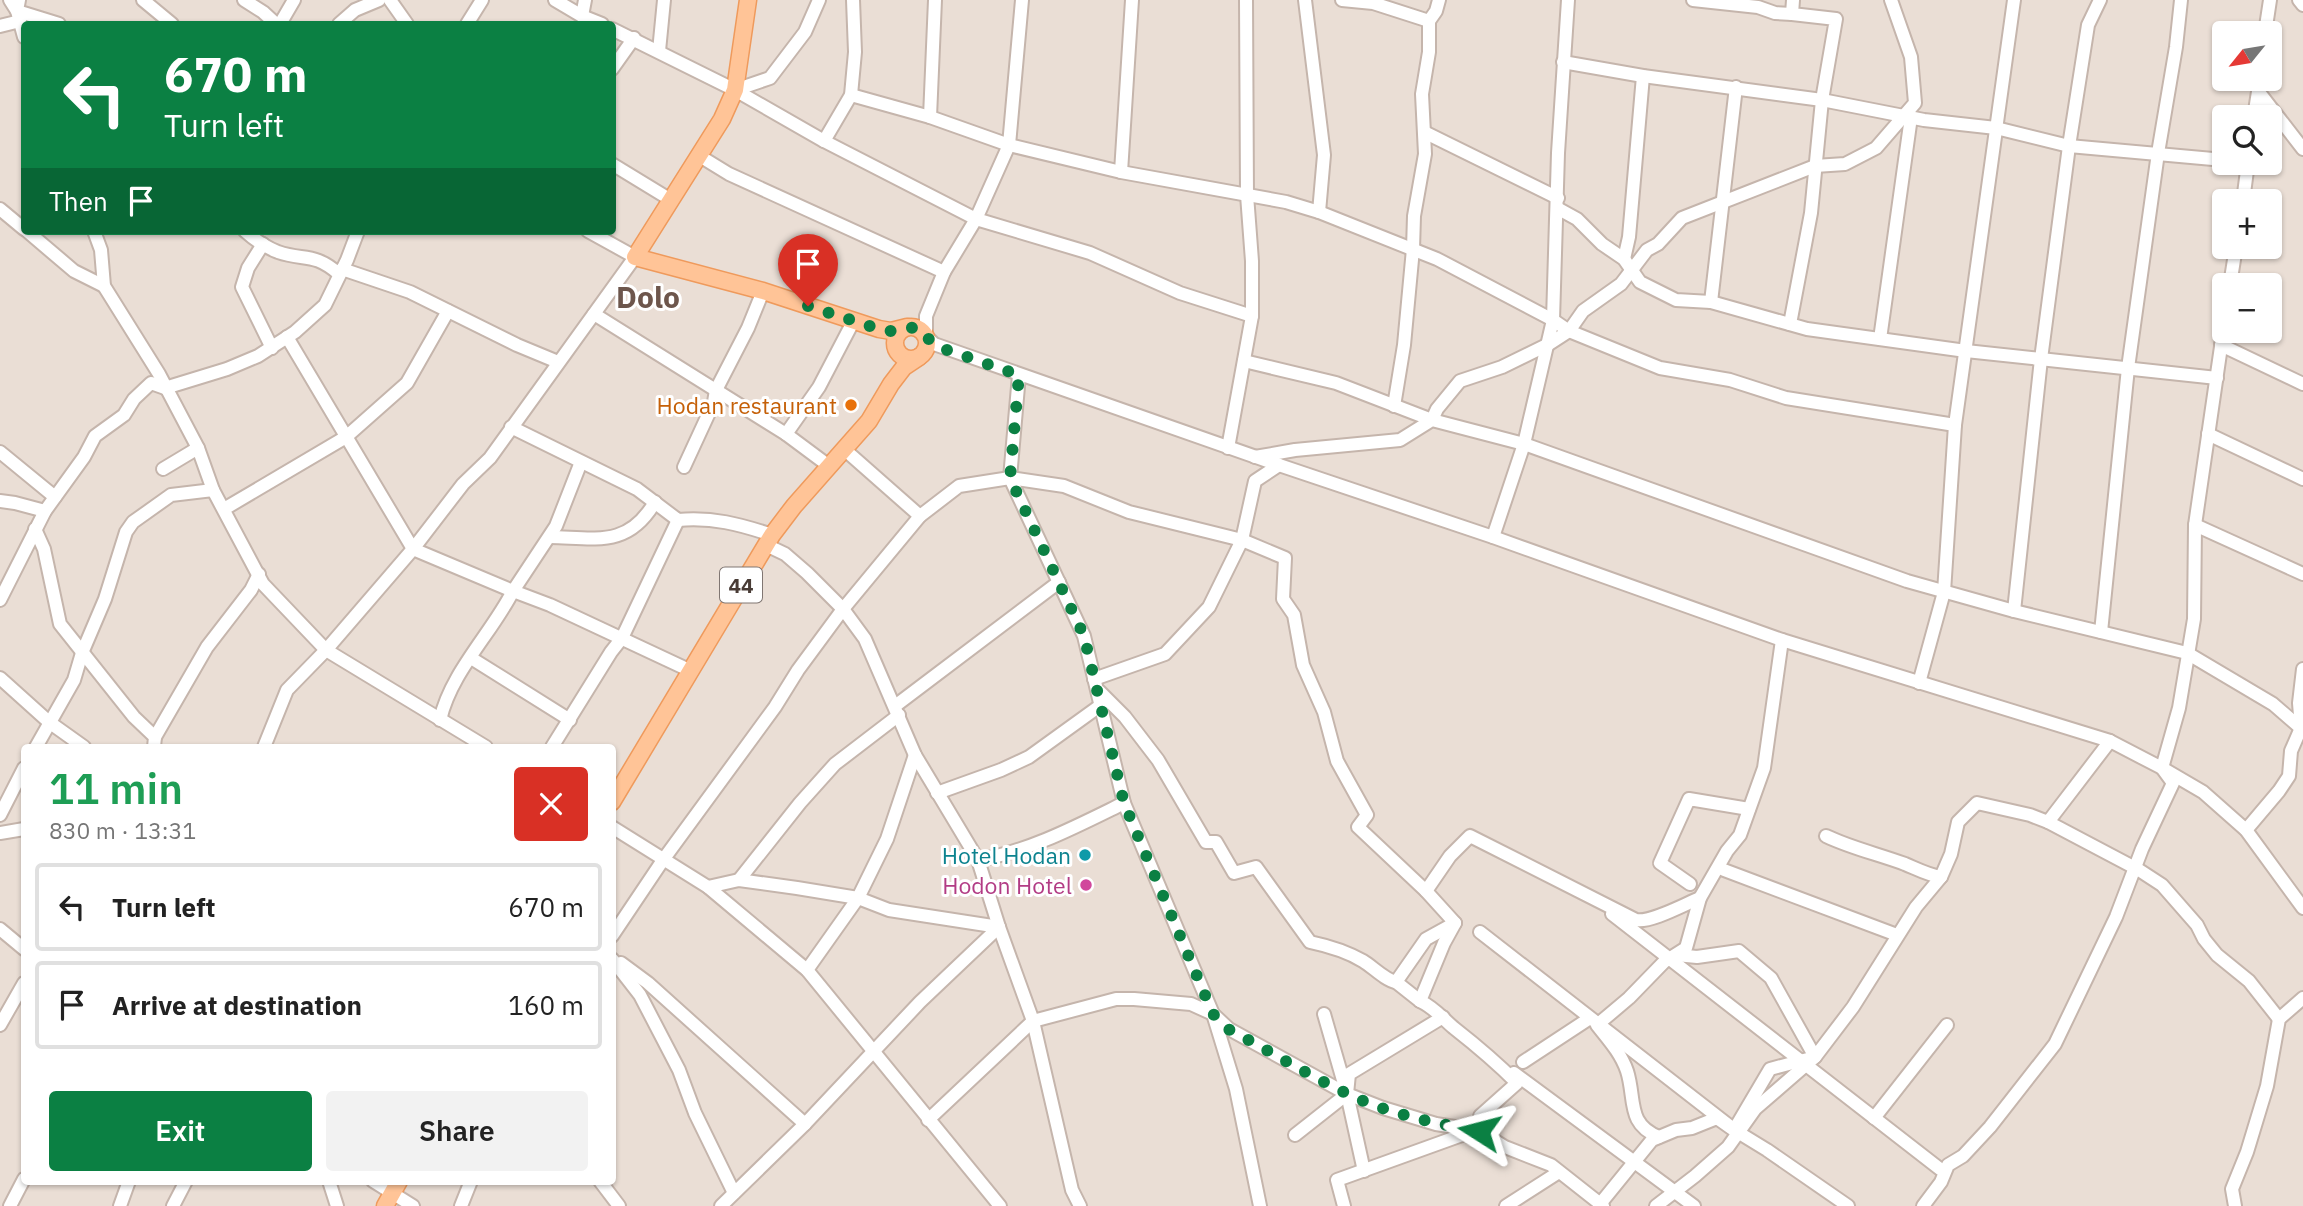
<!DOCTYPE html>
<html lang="en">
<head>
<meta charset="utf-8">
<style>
	body { margin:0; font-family:"IBM Plex Sans",sans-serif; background:#f2f2f2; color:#222; height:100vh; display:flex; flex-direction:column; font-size:26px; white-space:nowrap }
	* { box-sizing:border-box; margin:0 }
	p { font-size:23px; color:#767676 }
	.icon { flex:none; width:38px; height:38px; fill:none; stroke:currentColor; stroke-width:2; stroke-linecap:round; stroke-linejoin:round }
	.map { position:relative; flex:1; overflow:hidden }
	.sheet { position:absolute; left:21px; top:744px; width:595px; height:441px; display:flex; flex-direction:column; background:#fff; border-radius:7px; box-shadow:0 2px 5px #0004 }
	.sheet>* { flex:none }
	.hud { position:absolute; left:21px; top:21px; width:595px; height:214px; border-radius:7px; box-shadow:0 2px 5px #0004; background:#0b8043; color:#fff; overflow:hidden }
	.needle { width:46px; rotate:240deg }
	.fabs { position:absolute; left:2212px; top:21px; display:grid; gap:14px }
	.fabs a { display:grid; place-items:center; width:70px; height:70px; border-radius:7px; background:#fff; box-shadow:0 2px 5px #0004; font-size:35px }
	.pin { position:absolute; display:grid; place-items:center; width:60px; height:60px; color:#fff; margin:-72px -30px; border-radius:50% 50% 50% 0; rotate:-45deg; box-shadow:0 0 7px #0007 }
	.pin .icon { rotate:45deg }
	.me { position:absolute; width:77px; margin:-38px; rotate:279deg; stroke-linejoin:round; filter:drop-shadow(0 0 5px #0008) }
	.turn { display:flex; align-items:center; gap:24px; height:147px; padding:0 28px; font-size:32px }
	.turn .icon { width:91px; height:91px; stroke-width:2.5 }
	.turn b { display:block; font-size:49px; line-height:60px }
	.then { display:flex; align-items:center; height:66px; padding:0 28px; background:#0003; gap:14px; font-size:26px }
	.round { display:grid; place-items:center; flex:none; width:74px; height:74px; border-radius:7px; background:#f2f2f2 }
	.overview { display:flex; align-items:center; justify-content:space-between; height:119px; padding:0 28px }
	h1 { font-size:42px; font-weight:600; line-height:52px; color:#1e9e55 }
	.action { display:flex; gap:14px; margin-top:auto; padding:14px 28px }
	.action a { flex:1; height:80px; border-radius:7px; background:#0b8043; color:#fff; font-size:28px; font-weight:600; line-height:80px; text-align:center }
	.action a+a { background:#f2f2f2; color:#222 }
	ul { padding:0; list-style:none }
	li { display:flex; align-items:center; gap:21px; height:88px; margin:0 14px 10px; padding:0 14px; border:4px solid #e0e0e0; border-radius:7px }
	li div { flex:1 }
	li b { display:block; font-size:26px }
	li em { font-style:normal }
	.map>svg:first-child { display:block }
</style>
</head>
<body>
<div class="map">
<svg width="2303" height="1206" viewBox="0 0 2303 1206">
	<rect width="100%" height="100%" fill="#f5ede8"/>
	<path fill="#eaded5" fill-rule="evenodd" d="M0,0h2303v1206h-2303zM24,24h588v207h-588zM2224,33h46v46h-46zM2224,117h46v46h-46zM2224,201h46v46h-46zM2224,285h46v46h-46zM24,747h588v434h-588z"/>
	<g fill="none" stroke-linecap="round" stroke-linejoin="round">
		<g stroke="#c5b5ac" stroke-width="16">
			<g id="minor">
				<path d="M10,0l7,11 7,26"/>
				<path d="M19,0l-2,11 42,13"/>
				<path d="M143,0l29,24"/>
				<path d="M244,0l19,12 13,12"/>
				<path d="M390,0l17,24"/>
				<path d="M555,0l27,16 20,8"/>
				<path d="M1022,0l-13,145 -33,74 -32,53 -18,44v20l8,8 345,121 214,72 289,103 328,101 52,27 41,24 43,38 57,78"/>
				<path d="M1305,0l19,155 -5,57"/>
				<path d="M1342,0l31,3 56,18 7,-10 3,-11"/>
				<path d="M1693,0l65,7 17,6 17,1"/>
				<path d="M2299,0l4,5"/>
				<path d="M582,16l3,-16"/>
				<path d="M280,24l14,-24"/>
				<path d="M339,24l16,-14 24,-10"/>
				<path d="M467,24l15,-24"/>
				<path d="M0,26l20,-5"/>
				<path d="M612,29l123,61 89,51 152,78 114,34 90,40 72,23"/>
				<path d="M2265,33l5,-33"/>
				<path d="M659,51l5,-51"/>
				<path d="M1563,62l80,14 179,24 102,20 72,8 73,18 155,14"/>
				<path d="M612,69l22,-31"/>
				<path d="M735,90l35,-12 35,-46 14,-32"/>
				<path d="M2258,91l45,58"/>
				<path d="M851,95l79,22 79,28 112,27 165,30 33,10 118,47 116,61 16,11 91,37 70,12 56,18 169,27"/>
				<path d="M930,117l5,-117"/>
				<path d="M2254,117l6,-38"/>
				<path d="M1424,132l134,66"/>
				<path d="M824,141l27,-46 4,-43 -2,-52"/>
				<path d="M698,155l31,19 215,98"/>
				<path d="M612,164l59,36"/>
				<path d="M1121,172l11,-172"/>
				<path d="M2243,201l5,-38"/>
				<path d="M1557,208l20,11 25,25 22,15 16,23 36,18 35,2 96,27 159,22 251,27"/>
				<path d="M0,209l24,20"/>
				<path d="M27,231l47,40 30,15"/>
				<path d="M94,231l7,19 3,36 55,88 39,74 15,42 50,94 63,66 160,97"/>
				<path d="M245,231c10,9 20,16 33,21 26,9 36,0 61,22"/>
				<path d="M263,244l-15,24 -6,19 30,61"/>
				<path d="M1624,259l5,-22 14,-161"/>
				<path d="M342,269l68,23 107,53 41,17"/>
				<path d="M2230,285l6,-38"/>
				<path d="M1711,302l25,-215"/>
				<path d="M594,314l192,120"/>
				<path d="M1790,324l21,-111 11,-113 14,-81 -44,-5 1,-14"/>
				<path d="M287,337l126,212 100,42 43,-65 25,-64"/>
				<path d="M1880,339l31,-222"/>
				<path d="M2221,345l82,39"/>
				<path d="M1244,361l92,22 96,37 5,-11 23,-28 42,-14 47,-23 20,-13 14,-20 38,-27 26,-34 11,-6 24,-26 133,-52 30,-2 31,-16 39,-45 -4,-46 -20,-57"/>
				<path d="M1019,375l-9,103 74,158 40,167 89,211 23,75 24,117"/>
				<path d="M1394,406l10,-61 9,-96 1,-33 11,-62 -3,-60 7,-42v-31"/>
				<path d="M511,427l126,62 41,31c35,-3 61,4 94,15"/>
				<path d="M2208,434l95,45"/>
				<path d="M1228,448l24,-132v-55l-5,-66 -1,-195"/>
				<path d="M844,449l76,67"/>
				<path d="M0,452l55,45"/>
				<path d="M1255,457l40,-7 105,-10 32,-20 92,24 383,137 107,30 173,42 86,51 30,26"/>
				<path d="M1279,465l-24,16 -13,59 43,18 -2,41 11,16 9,50 21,47 13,49 30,54 -9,12 68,64 24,-35 20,-20 166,84c15,3 49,-16 64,-22"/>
				<path d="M829,466l-43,-32 33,-47 35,-67"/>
				<path d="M684,467l30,-65 2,-12 32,-62 15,-37"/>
				<path d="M163,469l35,-21"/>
				<path d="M0,501l15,2 30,8"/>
				<path d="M224,509l122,-72 61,-54 41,-72"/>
				<path d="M2195,525l108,49"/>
				<path d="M35,529l9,20 16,75 74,93 21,20 -1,10"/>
				<path d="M550,537c46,1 78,11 105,-35"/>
				<path d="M1493,537l31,-93 29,-124 5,-167 10,-153"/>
				<path d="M766,545l19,9 22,19 36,36 22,30 50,116 63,105 21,67 34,94 39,169 8,16"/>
				<path d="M0,600l45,-89 39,-54 11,-21 29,-21 10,-16 17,-16 14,5 62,-19 31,-13 37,-24 30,-27 22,-45 11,-29"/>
				<path d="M2014,611l27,-252 28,-213 19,-121 12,-25"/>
				<path d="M2101,632l27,-264 30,-215 18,-106 5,-47"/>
				<path d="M471,658l99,62"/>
				<path d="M0,678l49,44 35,25"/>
				<path d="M1919,683l25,-91 11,-167 59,-425"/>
				<path d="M1099,691l26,26 33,43 48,82h10l18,31 22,-6 54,75c19,4 36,9 53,19 10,6 22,19 33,21l30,-43 29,-16 -29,-32"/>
				<path d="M895,706l164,-124"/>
				<path d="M440,720c11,-48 51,-86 73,-129l37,14 139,65"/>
				<path d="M155,737l52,-90 44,-57 8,-16"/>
				<path d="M36,747l38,-67 8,-27 23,-54 21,-67 7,-10 38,-27 42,-5"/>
				<path d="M264,747l23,-57 39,-40 87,-101 50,-65 27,-26 145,-201 -47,-26"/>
				<path d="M552,747l59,-95 11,-14 56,-118"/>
				<path d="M937,793l64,-23 28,-13 72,-52"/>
				<path d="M0,815l24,-47"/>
				<path d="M2048,822l91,48 23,15 35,40 7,14 13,16 32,26 30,38"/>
				<path d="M612,827l96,60 99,83 193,236"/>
				<path d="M2246,830l33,-39 10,-15 2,-25 10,-23 -2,-25 4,-34"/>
				<path d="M0,833l24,-4"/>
				<path d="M1826,836c25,12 52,18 79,28 12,5 23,11 36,13"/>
				<path d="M978,860c52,-9 99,-34 146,-57"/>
				<path d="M1724,870l173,65"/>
				<path d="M739,880l61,-77 35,-39 64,-49"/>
				<path d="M1690,884l-30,-21 29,-64 60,10"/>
				<path d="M708,887l31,-7 58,8 61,10 31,12 110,17"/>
				<path d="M1612,914l328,255"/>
				<path d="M1455,923l-11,20 -24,58c15,7 22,17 34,27 23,18 43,35 63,55l-37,33 -1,15"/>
				<path d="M0,929l24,20"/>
				<path d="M1480,932l256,199 31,19 81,56"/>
				<path d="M612,936l51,-76 112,-153 23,-37 45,-61 77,-93 39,-30 51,-8 54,8 65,26 113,28 -33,67 -44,47 -71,25"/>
				<path d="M612,959l28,36 39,75 16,43 39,80"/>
				<path d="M621,963l27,20 157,141"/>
				<path d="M807,970l51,-72 29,-59 28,-84"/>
				<path d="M1396,982l24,19"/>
				<path d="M1324,1014l23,80 17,77"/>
				<path d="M0,1025l24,-42"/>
				<path d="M1523,1062l67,-44"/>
				<path d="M1514,1073l180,133"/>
				<path d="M1874,1118l73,-93"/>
				<path d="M928,1120l105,-99 83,-22h18l57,5 22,10 16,15 118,65 36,14 53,16 43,7 26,16 46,18 52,41"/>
				<path d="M1295,1135l52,-41 2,-20 94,-57"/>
				<path d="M1655,1138l4,-1c-33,-13 -23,-38 -32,-66 -6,-18 -19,-32 -30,-46l32,-27 35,-36 22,-14 14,-50 27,-47 13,-16 24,-67 18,-128"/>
				<path d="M329,1181l8,25"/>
				<path d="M373,1181l40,25"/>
				<path d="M600,1181l19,25"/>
				<path d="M1600,1204l52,-64 24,-10 16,-2 25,-10 17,12 36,-61 45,-12 38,-50 63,-100 25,-30 10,-23 7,-32 19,-19 53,12 18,7 62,-81"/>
				<path d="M10,1206l14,-27"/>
				<path d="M120,1206l9,-25"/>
				<path d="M173,1206l13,-25"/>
				<path d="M461,1206l10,-25"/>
				<path d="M721,1206l84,-82 115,-122 79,-75"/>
				<path d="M1344,1206l-7,-26 136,-49"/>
				<path d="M1506,1206l53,-34"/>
				<path d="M1656,1206l39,-30 33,-29 27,-38 60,-52 -44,-79 -32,-27 -42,6 -21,-2"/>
				<path d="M1923,1206l18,-24 7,-17 15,-9 27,-29 65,-83 61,-127 26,-68 31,-66 -11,-15 17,-60 15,-89 1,-94 29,-199"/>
				<path d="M2235,1206l-3,-17 15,-37 20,-66 12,-67 24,-21"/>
			</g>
		</g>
		<g stroke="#ef9a5c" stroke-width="19">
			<g id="major">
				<path d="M748,0l-13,90 -13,29 -87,138 128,34 116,38 12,2 16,-4"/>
				<circle cx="911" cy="343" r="16"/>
				<path d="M612,802l160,-267 22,-29 75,-85 22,-37 13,-17 15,-10"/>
				<path d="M385,1206l14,-25"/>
			</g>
		</g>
		<use href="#minor" stroke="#fff" stroke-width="12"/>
		<use href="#major" stroke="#ffc497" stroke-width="16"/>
	</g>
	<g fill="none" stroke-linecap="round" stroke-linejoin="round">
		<path stroke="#0b8043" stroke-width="12" stroke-dasharray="0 21.6" d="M808,306l71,23 12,2 25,-4 18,17 13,6 72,25 -9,103 74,158 40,167 89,211 15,15c40,21 78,45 118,64 42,21 88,30 133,38"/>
	</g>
	<circle fill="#e8710a" stroke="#fff" stroke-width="2.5" cx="851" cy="405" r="7"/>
	<circle fill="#0f9aa8" stroke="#fff" stroke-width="2.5" cx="1085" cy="855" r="7"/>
	<circle fill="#d1479c" stroke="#fff" stroke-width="2.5" cx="1086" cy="885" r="7"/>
	<g text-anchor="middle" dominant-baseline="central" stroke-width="6" stroke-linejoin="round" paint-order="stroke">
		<rect fill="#fff" stroke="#807672" stroke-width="2" x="720" y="567.5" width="42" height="35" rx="5"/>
		<g font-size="21" font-weight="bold" fill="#493c36">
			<text x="741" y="585">44</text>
		</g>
		<g font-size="23" fill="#c56008" stroke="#fff" text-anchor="end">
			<text x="837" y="405">Hodan restaurant</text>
		</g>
		<g font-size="23" fill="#0d838f" stroke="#fff" text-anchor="end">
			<text x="1071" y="855">Hotel Hodan</text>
		</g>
		<g font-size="23" fill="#b23c85" stroke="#fff" text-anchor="end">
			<text x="1072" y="885">Hodon Hotel</text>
		</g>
		<g font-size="30" font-weight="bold" fill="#6d564c" stroke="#fff">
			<text x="648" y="296">Dolo</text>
		</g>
	</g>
</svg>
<div class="fabs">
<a><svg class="needle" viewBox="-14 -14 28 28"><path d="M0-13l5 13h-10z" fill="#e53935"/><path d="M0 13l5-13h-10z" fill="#767676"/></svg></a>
<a><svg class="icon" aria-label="search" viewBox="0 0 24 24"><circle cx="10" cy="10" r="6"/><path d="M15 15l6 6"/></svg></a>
<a>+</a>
<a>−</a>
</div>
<div class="pin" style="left:808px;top:306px;background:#d93025"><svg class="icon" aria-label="arrive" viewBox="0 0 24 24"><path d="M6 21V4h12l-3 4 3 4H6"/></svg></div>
<svg class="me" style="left:1479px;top:1131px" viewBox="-20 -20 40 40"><path d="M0-17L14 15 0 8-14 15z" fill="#0b8043" stroke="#fff" stroke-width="4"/></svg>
<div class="hud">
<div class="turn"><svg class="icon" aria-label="left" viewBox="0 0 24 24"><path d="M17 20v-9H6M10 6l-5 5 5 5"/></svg><div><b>670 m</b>Turn left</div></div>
<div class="then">Then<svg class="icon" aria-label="arrive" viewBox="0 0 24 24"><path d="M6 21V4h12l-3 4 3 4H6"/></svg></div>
</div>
<section class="sheet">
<div class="overview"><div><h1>11 min</h1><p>830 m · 13:31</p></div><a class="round" style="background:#d93025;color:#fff"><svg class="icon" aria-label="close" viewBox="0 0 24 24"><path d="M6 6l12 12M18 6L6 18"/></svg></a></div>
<ul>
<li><svg class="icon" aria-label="left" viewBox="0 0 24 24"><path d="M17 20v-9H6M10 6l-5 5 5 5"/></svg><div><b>Turn left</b></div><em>670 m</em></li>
<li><svg class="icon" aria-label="arrive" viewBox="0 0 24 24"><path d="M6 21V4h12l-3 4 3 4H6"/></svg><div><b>Arrive at destination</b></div><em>160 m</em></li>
</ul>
<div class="action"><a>Exit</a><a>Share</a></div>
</section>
</div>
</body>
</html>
